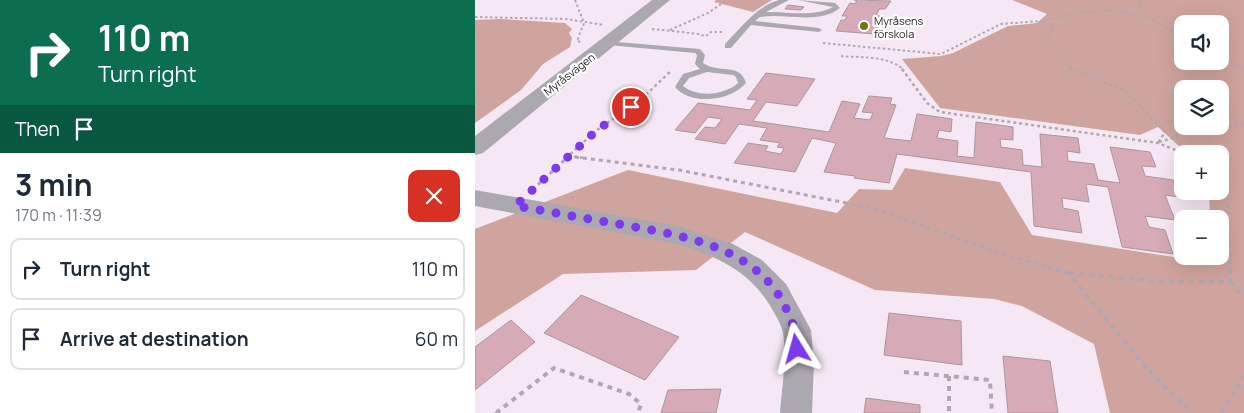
<!DOCTYPE html>
<html lang="en">
<head>
<meta charset="utf-8">
<style>
	body { margin:0; font-family:Manrope,sans-serif; background:#f2f2f3; color:#1f2937; height:100vh; display:flex; flex-direction:column; font-size:19px; white-space:nowrap }
	* { box-sizing:border-box; margin:0 }
	p { font-size:16px; color:#747a83 }
	.icon { flex:none; width:28px; height:28px; fill:none; stroke:currentColor; stroke-width:2; stroke-linecap:round; stroke-linejoin:round }
	.map { position:relative; flex:1; overflow:hidden }
	.sheet { display:flex; flex-direction:column; background:#fff; width:475px }
	.sheet>* { flex:none }
	.top-card { background:#0b6e4f; color:#fff; overflow:hidden }
	.tools { position:absolute; left:699px; top:15px; display:grid; gap:10px }
	.tools a { display:grid; place-items:center; width:55px; height:55px; border-radius:10px; background:#fff; box-shadow:0 5px 20px #0002; font-size:25px }
	.pin { position:absolute; display:grid; place-items:center; width:42px; height:42px; color:#fff; margin:-21px; border:2px solid #fff; border-radius:50%; box-shadow:0 1px 5px #0007 }
	.me { position:absolute; width:55px; margin:-28px; rotate:352deg; stroke-linejoin:round; filter:drop-shadow(0 0 4px #0008) }
	.turn { display:flex; align-items:center; gap:18px; height:105px; padding:0 15px; font-size:22px }
	.turn .icon { width:65px; height:65px; stroke-width:2.5 }
	.turn b { display:block; font-size:35px; line-height:42px }
	.then { display:flex; align-items:center; height:48px; padding:0 15px; background:#0003; gap:10px; font-size:19px }
	.round { display:grid; place-items:center; flex:none; width:52px; height:52px; border-radius:10px; background:#f2f2f3 }
	.headline { display:flex; align-items:center; justify-content:space-between; height:85px; padding:0 15px }
	h1 { font-size:30px; font-weight:700; line-height:38px }
	ul { padding:0; list-style:none }
	li { display:flex; align-items:center; gap:15px; height:62px; margin:0 10px 8px; padding:0 5px; border:2px solid #e0e1e3; border-radius:10px }
	li div { flex:1 }
	li b { display:block; font-size:19px }
	li em { font-style:normal }
	main { display:flex; flex:1; min-height:0 }
	.map>svg:first-child { display:block }
</style>
</head>
<body>
<main>
<section class="sheet">
<div class="top-card">
<div class="turn"><svg class="icon" aria-label="right" viewBox="0 0 24 24"><path d="M7 20v-9h11M14 6l5 5-5 5"/></svg><div><b>110 m</b>Turn right</div></div>
<div class="then">Then<svg class="icon" aria-label="arrive" viewBox="0 0 24 24"><path d="M6 21V4h12l-3 4 3 4H6"/></svg></div>
</div>
<div class="headline"><div><h1>3 min</h1><p>170 m · 11:39</p></div><a class="round" style="background:#d93025;color:#fff"><svg class="icon" aria-label="close" viewBox="0 0 24 24"><path d="M6 6l12 12M18 6L6 18"/></svg></a></div>
<ul>
<li><svg class="icon" aria-label="right" viewBox="0 0 24 24"><path d="M7 20v-9h11M14 6l5 5-5 5"/></svg><div><b>Turn right</b></div><em>110 m</em></li>
<li><svg class="icon" aria-label="arrive" viewBox="0 0 24 24"><path d="M6 21V4h12l-3 4 3 4H6"/></svg><div><b>Arrive at destination</b></div><em>60 m</em></li>
</ul>
</section>
<div class="map">
<svg width="769" height="413" viewBox="0 0 769 413">
	<rect width="100%" height="100%" fill="#f5e7f3"/>
	<g fill="#d0a49e" fill-rule="evenodd">
		<path d="M241,0h56l-19,12 -39,-10z"/>
		<path d="M537,0h232v413h-134l-16,-69 -72,-38 -28,-7 -119,-9 -130,-58 -49,38 -133,4 -88,57v-102l153,-59 209,43 22,-24 33,1 13,-22 95,14 32,53 180,28v-7h8v-37h-10l-1,-28h11v-37h-32l-30,-27 -18,8 -200,-27 -38,-49 39,-3 12,-3 55,-27 29,-3 10,-9zM708,24h37v37h-37zM708,89h37v37h-37z"/>
		<path d="M25,19l65,4 7,6 -3,4 3,5 -2,9 -27,17 -22,26 -46,33v-103z"/>
	</g>
	<g fill="#d6abb7" stroke="#a8979c">
		<path d="M379,0l37,1 -6,8h-6l-3,7h6l-7,18 -39,-3 5,-11h4l2,-4h-5l8,-13 5,1 2,-4z"/>
		<path d="M313,5l16,2 -3,3 -16,-1z"/>
		<path d="M291,73l49,6 -18,27 -31,-4 -13,19 76,11 13,-31 18,3 -6,14 16,2 3,-7 -11,-1 7,-16 23,2 -2,6 6,1 -12,33 27,3 6,-27 35,5 -1,13 -12,-2 -2,8 21,3 -1,15 17,2 2,-36 37,5v13l-13,-1 1,8 21,3 1,15 19,2 -2,-33 38,4 2,15 -13,-2 1,10 26,3 4,16 22,3 -10,-36 40,5 6,15 -14,-1 3,10 28,4 7,17 -15,-2 10,25 -30,-4 4,11 16,3 8,24 -51,-7 -14,-60 -22,-3 3,18 -27,-4 1,10 15,3 4,22 -48,-7 -3,-54 -134,-18 -8,29 -35,-5 1,-2 -31,-4 12,-29 -24,-5 -17,34 -61,-9 14,-20 20,3 -3,5 16,3 3,-6 -7,-1 3,-4 -20,-3 7,-12 -28,-4 -14,20 -30,-5 10,-12 10,1 7,-9 -14,-2 -13,16 -20,-3 23,-27 52,7 7,-10 -10,-1z"/>
		<path d="M106,295l98,42 -34,43 -101,-47z"/>
		<path d="M414,313l72,8 1,44 -78,-10z"/>
		<path d="M36,320l24,22 -60,48v-43z"/>
		<path d="M528,356l47,5 8,52h-50z"/>
		<path d="M246,389l-5,24h-55l7,-23z"/>
		<path d="M391,398l54,7v8h-56z"/>
	</g>
	<g fill="none" stroke-linecap="round" stroke-linejoin="round">
		<g stroke="#b2a7b1" stroke-width="2" stroke-dasharray="2.5 2.5" stroke-linecap="butt">
			<path d="M100,0l9,23 -7,18 4,1"/>
			<path d="M664,0l6,16"/>
			<path d="M0,17l91,2 38,6"/>
			<path d="M567,22l11,3 -4,16 22,29"/>
			<path d="M177,29l48,5 6,3"/>
			<path d="M195,30l38,-17 19,-13"/>
			<path d="M231,36l5,-4h11"/>
			<path d="M348,43l118,11 60,-30 40,-3 41,-9 23,-2 41,6 37,20"/>
			<path d="M366,56c21,2 46,-1 63,14"/>
			<path d="M745,58l24,10"/>
		</g>
		<g stroke="#b2a7b1" stroke-width="2.5" stroke-dasharray="3 3" stroke-linecap="butt">
			<path d="M427,69l25,34 13,9 218,31 27,11"/>
			<path d="M595,69l55,21 40,42 -7,11"/>
			<path d="M684,142l39,-12 46,-6"/>
			<path d="M93,156l17,2"/>
			<path d="M91,158l31,-28 42,-29 32,-30"/>
		</g>
		<g stroke="#b2a7b1" stroke-width="3" stroke-dasharray="4 4" stroke-linecap="butt">
			<path d="M100,157l104,13 198,39 104,38 79,24"/>
			<path d="M745,182l7,14 3,75"/>
			<path d="M57,190l36,-33"/>
		</g>
		<g stroke="#b2a7b1" stroke-width="4" stroke-dasharray="5 5" stroke-linecap="butt">
			<path d="M581,269l12,4 83,100 42,40"/>
			<path d="M594,273l87,8 74,1v-13"/>
			<path d="M755,282l14,15"/>
			<path d="M429,372l86,8 2,33"/>
			<path d="M474,376v37"/>
			<path d="M21,413l58,-45 75,26 12,10 -3,9"/>
			<path d="M746,413l23,-37"/>
		</g>
		<g fill="#aba9af" fill-rule="evenodd">
			<path d="M304,0h10l-23,12c21,-1 47,6 67,-5l-35,-7 37,3 5,5c-21,17 -55,5 -80,9l-5,4 64,7 3,2 -3,2 -68,-7 -20,23h-6v-4c16,-16 32,-38 54,-44z"/>
			<path d="M130,41l95,8 5,6 -2,8c15,11 37,-1 43,20 -15,18 -55,23 -71,4l8,-13 17,-5 -5,-5 2,-9 -2,-2 -87,-8h-3zM232,72l26,3 3,2 2,6c-13,12 -40,15 -55,3l6,-8z"/>
		</g>
		<path fill="#aba9af" fill-rule="evenodd" d="M0,190l198,35 60,19 29,16 24,24 25,46 3,32 -2,51h-32c2,-26 7,-54 3,-80 -2,-9 -7,-17 -11,-24 -22,-39 -59,-55 -99,-66l-198,-37z"/>
		<path fill="#aba9af" fill-rule="evenodd" d="M177,0h18l-187,153 -8,2v-19z"/>
	</g>
	<g fill="none" stroke-linecap="round" stroke-linejoin="round">
		<path stroke="#7c3aed" stroke-width="9" stroke-dasharray="0 16.2" d="M156,107l-34,23 -82,76c33,5 65,12 98,17 63,12 140,20 172,83 7,16 12,26 12,43"/>
	</g>
	<circle fill="#6e7219" stroke="#fff" stroke-width="2" cx="389" cy="26" r="5"/>
	<g text-anchor="middle" dominant-baseline="central" stroke-width="4.5" stroke-linejoin="round" paint-order="stroke">
		<g font-size="11" fill="#221e22" stroke="#fff" text-anchor="start">
			<text x="399" y="20">Myråsens<tspan x="399" dy="13">förskola</tspan></text>
		</g>
		<g font-size="11" fill="#221e22" stroke="#fff">
			<text transform="translate(94 74) rotate(-38)">Myråsvägen</text>
		</g>
	</g>
</svg>
<div class="tools">
<a><svg class="icon" aria-label="sound" viewBox="0 0 24 24"><path d="M4 9h4l5-4v14l-5-4H4zM17 9q2 3 0 6"/></svg></a>
<a><svg class="icon" aria-label="layers" viewBox="0 0 24 24"><path d="M12 4l9 5-9 5-9-5zM3 14l9 5 9-5"/></svg></a>
<a>+</a>
<a>−</a>
</div>
<div class="pin" style="left:156px;top:107px;background:#d93025"><svg class="icon" aria-label="arrive" viewBox="0 0 24 24"><path d="M6 21V4h12l-3 4 3 4H6"/></svg></div>
<svg class="me" style="left:322px;top:349px" viewBox="-20 -20 40 40"><path d="M0-17L14 15 0 8-14 15z" fill="#7c3aed" stroke="#fff" stroke-width="4"/></svg>
</div>
</main>
</body>
</html>
